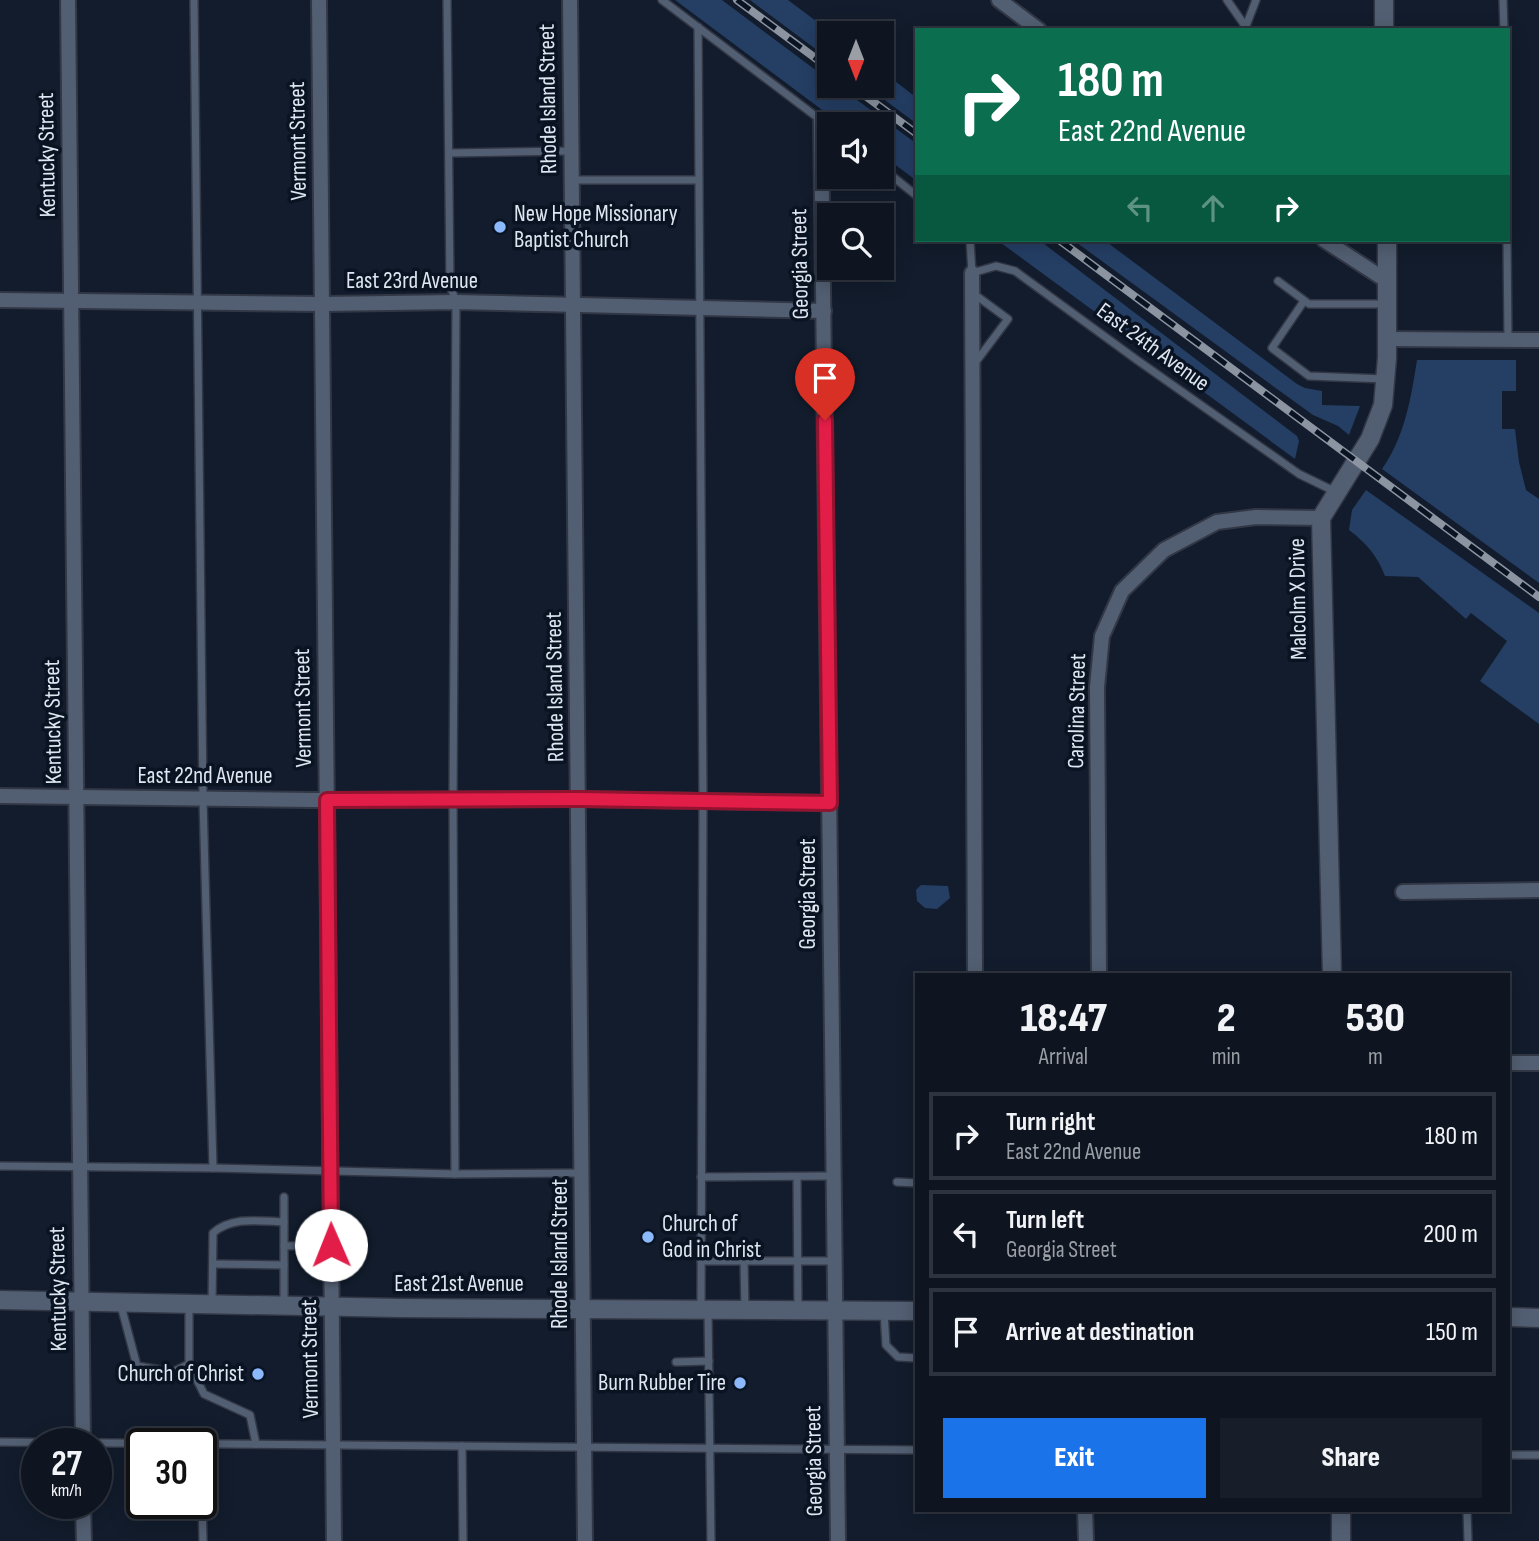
<!DOCTYPE html>
<html lang="en">
<head>
<meta charset="utf-8">
<style>
	body { margin:0; font-family:"Sofia Sans Condensed",sans-serif; background:#171e2a; color:#f1f3f6; height:100vh; display:flex; flex-direction:column; font-size:26px; white-space:nowrap }
	* { box-sizing:border-box; margin:0 }
	p { font-size:23px; color:#9b9fa5 }
	.icon { flex:none; width:38px; height:38px; fill:none; stroke:currentColor; stroke-width:2; stroke-linecap:round; stroke-linejoin:round }
	.map { position:relative; flex:1; overflow:hidden }
	.side { position:absolute; left:915px; top:973px; width:595px; height:539px; display:flex; flex-direction:column; background:#0e1521; border-radius:0px; box-shadow:0 4px 18px #0003,0 0 0 2px #2e343f }
	.side>* { flex:none }
	.guide { position:absolute; left:915px; top:28px; width:595px; height:214px; border-radius:0px; box-shadow:0 4px 18px #0003,0 0 0 2px #2e343f; background:#0b6e4f; color:#fff; overflow:hidden }
	.needle { width:46px; rotate:180deg }
	.buttons { position:absolute; left:817px; top:21px; display:grid; gap:14px }
	.buttons a { display:grid; place-items:center; width:77px; height:77px; border-radius:0px; background:#0e1521; box-shadow:0 4px 18px #0003,0 0 0 2px #2e343f; font-size:35px }
	.speed { position:absolute; left:21px; top:1428px; display:flex; gap:14px; font-size:35px; font-weight:700; text-align:center }
	.speed>* { display:grid; place-content:center; width:91px; height:91px; border-radius:50%; background:#0e1521; box-shadow:0 4px 18px #0003,0 0 0 2px #2e343f; line-height:1 }
	.speed small { font-size:18px; font-weight:400 }
	.speed .limit { border:4px solid #111; border-radius:10px; background:#fff; color:#111 }
	.pin { position:absolute; display:grid; place-items:center; width:60px; height:60px; color:#fff; margin:-72px -30px; border-radius:50% 50% 50% 0; rotate:-45deg; box-shadow:0 0 7px #0007 }
	.pin .icon { rotate:45deg }
	.me { position:absolute; width:77px; margin:-38px; rotate:359deg; stroke-linejoin:round; filter:drop-shadow(0 0 5px #0008) }
	.turn { display:flex; align-items:center; gap:24px; height:147px; padding:0 28px; font-size:32px }
	.turn .icon { width:91px; height:91px; stroke-width:2.5 }
	.turn b { display:block; font-size:49px; line-height:60px }
	.lanes { display:flex; align-items:center; height:66px; padding:0 28px; background:#0003; justify-content:center; gap:35px; direction:ltr }
	.lanes .off { opacity:.35 }
	.eta { display:flex; justify-content:space-evenly; align-items:center; height:119px; text-align:center }
	.eta b { font-size:42px; font-weight:800; line-height:49px }
	.cta { display:flex; gap:14px; margin-top:auto; padding:14px 28px }
	.cta a { flex:1; height:80px; border-radius:0px; background:#1a73e8; color:#fff; font-size:28px; font-weight:800; line-height:80px; text-align:center }
	.cta a+a { background:#171e2a; color:#f1f3f6 }
	ul { padding:0; list-style:none }
	li { display:flex; align-items:center; gap:21px; height:88px; margin:0 14px 10px; padding:0 14px; border:4px solid #2e343f; border-radius:0px }
	li div { flex:1 }
	li b { display:block; font-size:26px }
	li em { font-style:normal }
	.map>svg:first-child { display:block }
</style>
</head>
<body>
<div class="map">
<svg width="1539" height="1541" viewBox="0 0 1539 1541">
	<rect width="100%" height="100%" fill="#121c2c"/>
	<g fill="#243e64">
		<path d="M675,0h47l107,80 1,6h8l79,58v37l-35,-26v-31h-41z"/>
		<path d="M750,0h38l44,33h-2l-1,26z"/>
		<path d="M882,71l35,27v26l-51,-38h16z"/>
		<path d="M997,240h42l258,196 2,5 -4,18z"/>
		<path d="M1073,240h31l193,144 8,4 17,3v14l38,1 -11,29 -11,-9 -25,-11 -36,-26z"/>
		<path d="M1417,360h99v31h-14v38h13l4,33 7,28 13,9v84l-157,-114c23,-33 29,-71 35,-109z"/>
		<path d="M1366,490l173,123v111l-59,-43 27,-40 -36,-28 -5,6 -48,-42 -33,-1c-8,-21 -19,-33 -36,-46l3,-20z"/>
		<path d="M921,885l27,1 2,12 -13,11 -12,-1 -8,-7 -1,-11z"/>
	</g>
	<g fill="none" stroke-linecap="round" stroke-linejoin="round">
		<g stroke="#323745" stroke-width="10">
			<g id="service">
				<path d="M194,0l9,799 10,369"/>
				<path d="M447,0l3,285 6,17 -3,498 2,374"/>
				<path d="M662,0l168,127"/>
				<path d="M1227,0l21,30"/>
				<path d="M1503,0l1,30"/>
				<path d="M1246,26l10,-26"/>
				<path d="M698,27l5,774 -2,506"/>
				<path d="M449,153l122,-2"/>
				<path d="M882,168l35,28"/>
				<path d="M572,180h125"/>
				<path d="M970,240l2,33 24,-7 19,5 122,89 162,114 37,18"/>
				<path d="M1507,240l1,100"/>
				<path d="M1278,281l31,23h77"/>
				<path d="M974,294l34,25 -33,44"/>
				<path d="M1304,301l-32,47 37,28 76,3"/>
				<path d="M0,1166l213,2 242,6 126,-1"/>
				<path d="M701,1177l131,-1"/>
				<path d="M797,1177l1,132"/>
				<path d="M897,1182l20,1"/>
				<path d="M284,1246l47,-1"/>
				<path d="M701,1261h131"/>
				<path d="M744,1261l1,48"/>
				<path d="M213,1264l71,1"/>
				<path d="M120,1302l17,64 36,6 16,-8v-59"/>
				<path d="M212,1304l1,-71c19,-17 46,-12 71,-11"/>
				<path d="M284,1305v-108"/>
				<path d="M708,1311l3,230"/>
				<path d="M884,1312l2,33 12,12 19,1"/>
				<path d="M676,1362l33,-1"/>
				<path d="M189,1364l15,30 46,21 6,29"/>
				<path d="M0,1442l917,8"/>
				<path d="M462,1446l1,95"/>
				<path d="M201,1452l2,89"/>
				<path d="M1508,1455h31"/>
				<path d="M1467,1510l1,31"/>
			</g>
		</g>
		<g stroke="#323745" stroke-width="18">
			<g id="minor">
				<path d="M68,0l15,1444"/>
				<path d="M319,0l15,1541"/>
				<path d="M570,0l15,1541"/>
				<path d="M999,0l40,30"/>
				<path d="M821,120c6,474 8,948 17,1421"/>
				<path d="M1324,240l63,41"/>
				<path d="M972,273l3,702"/>
				<path d="M0,300l322,4 134,-2 368,9"/>
				<path d="M1387,339l152,1"/>
				<path d="M0,796l313,4 266,-1 251,4"/>
				<path d="M1403,892l136,-2"/>
				<path d="M1099,975l-2,-288 5,-51 20,-45 42,-41 53,-28 39,-5 65,1"/>
				<path d="M1508,1063h31"/>
				<path d="M83,1503l1,38"/>
				<path d="M1085,1510l1,31"/>
			</g>
		</g>
		<g stroke="#323745" stroke-width="21">
			<g id="tertiary">
				<path d="M1384,0v30"/>
				<path d="M1332,975l-11,-457 49,-79 13,-34 4,-47v-118"/>
				<path d="M0,1300l399,8 518,3"/>
				<path d="M1508,1317l31,1"/>
				<path d="M1341,1510v31"/>
			</g>
		</g>
		<use href="#service" stroke="#525f72" stroke-width="7"/>
		<use href="#minor" stroke="#525f72" stroke-width="14"/>
		<use href="#tertiary" stroke="#525f72" stroke-width="18"/>
		<g stroke="#8c94a1" stroke-width="8">
			<g id="rail">
				<path d="M737,0l93,69"/>
				<path d="M852,86l65,48"/>
				<path d="M1059,240l480,357"/>
			</g>
		</g>
		<use href="#rail" stroke="#091322" stroke-width="5" stroke-dasharray="16" stroke-linecap="butt"/>
	</g>
	<g fill="none" stroke-linecap="round" stroke-linejoin="round">
		<g stroke="#92132f" stroke-width="18">
			<path id="route" d="M331,1245l-4,-445 252,-1 251,4 -5,-383"/>
		</g>
		<use href="#route" stroke="#e11d48" stroke-width="12"/>
	</g>
	<g fill="#8cb9fc" stroke="#091322" stroke-width="2.5">
		<circle cx="500" cy="227" r="7"/>
		<circle cx="648" cy="1237" r="7"/>
		<circle cx="258" cy="1374" r="7"/>
		<circle cx="740" cy="1383" r="7"/>
	</g>
	<g text-anchor="middle" dominant-baseline="central" stroke-width="7" stroke-linejoin="round" paint-order="stroke">
		<g font-size="23" fill="#dfe6f1" stroke="#091322">
			<text transform="translate(548 99) rotate(-91)">Rhode Island Street</text>
			<text transform="translate(298 141) rotate(-91)">Vermont Street</text>
			<text transform="translate(47 155) rotate(-91)">Kentucky Street</text>
			<text transform="translate(800 264) rotate(-91)">Georgia Street</text>
			<text x="412" y="281">East 23rd Avenue</text>
			<text transform="translate(1153 347) rotate(36)">East 24th Avenue</text>
			<text transform="translate(1298 599) rotate(-91)">Malcolm X Drive</text>
			<text transform="translate(555 687) rotate(-91)">Rhode Island Street</text>
			<text transform="translate(303 708) rotate(-91)">Vermont Street</text>
			<text transform="translate(1077 711) rotate(-89)">Carolina Street</text>
			<text transform="translate(53 722) rotate(-91)">Kentucky Street</text>
			<text x="205" y="776">East 22nd Avenue</text>
			<text transform="translate(808 894) rotate(-90)">Georgia Street</text>
			<text transform="translate(560 1254) rotate(-90)">Rhode Island Street</text>
			<text x="459" y="1284">East 21st Avenue</text>
			<text transform="translate(58 1289) rotate(-91)">Kentucky Street</text>
			<text transform="translate(310 1359) rotate(-91)">Vermont Street</text>
			<text transform="translate(814 1461) rotate(-91)">Georgia Street</text>
		</g>
		<g font-size="23" fill="#dfe6f1" stroke="#091322" text-anchor="start">
			<text x="514" y="214">New Hope Missionary<tspan x="514" dy="26">Baptist Church</tspan></text>
			<text x="662" y="1224">Church of<tspan x="662" dy="26">God in Christ</tspan></text>
			<text x="244" y="1374" text-anchor="end">Church of Christ</text>
			<text x="726" y="1383" text-anchor="end">Burn Rubber Tire</text>
		</g>
	</g>
</svg>
<div class="buttons">
<a><svg class="needle" viewBox="-14 -14 28 28"><path d="M0-13l5 13h-10z" fill="#e53935"/><path d="M0 13l5-13h-10z" fill="#9b9fa5"/></svg></a>
<a><svg class="icon" aria-label="sound" viewBox="0 0 24 24"><path d="M4 9h4l5-4v14l-5-4H4zM17 9q2 3 0 6"/></svg></a>
<a><svg class="icon" aria-label="search" viewBox="0 0 24 24"><circle cx="10" cy="10" r="6"/><path d="M15 15l6 6"/></svg></a>
</div>
<div class="speed"><div>27<small>km/h</small></div><div class="limit">30</div></div>
<div class="pin" style="left:825px;top:420px;background:#d93025"><svg class="icon" aria-label="arrive" viewBox="0 0 24 24"><path d="M6 21V4h12l-3 4 3 4H6"/></svg></div>
<svg class="me" style="left:331px;top:1245px" viewBox="-20 -20 40 40"><circle r="19" fill="#fff"/><path d="M0-13L10 11 0 6-10 11z" fill="#e11d48"/></svg>
<div class="guide">
<div class="turn"><svg class="icon" aria-label="right" viewBox="0 0 24 24"><path d="M7 20v-9h11M14 6l5 5-5 5"/></svg><div><b>180 m</b>East 22nd Avenue</div></div>
<div class="lanes"><svg class="icon off" aria-label="left" viewBox="0 0 24 24"><path d="M17 20v-9H6M10 6l-5 5 5 5"/></svg><svg class="icon off" aria-label="ahead" viewBox="0 0 24 24"><path d="M12 20V5M6 11l6-6 6 6"/></svg><svg class="icon" aria-label="right" viewBox="0 0 24 24"><path d="M7 20v-9h11M14 6l5 5-5 5"/></svg></div>
</div>
<section class="side">
<div class="eta">
<div><b>18:47</b><p>Arrival</p></div>
<div><b>2</b><p>min</p></div>
<div><b>530</b><p>m</p></div>
</div>
<ul>
<li><svg class="icon" aria-label="right" viewBox="0 0 24 24"><path d="M7 20v-9h11M14 6l5 5-5 5"/></svg><div><b>Turn right</b><p>East 22nd Avenue</p></div><em>180 m</em></li>
<li><svg class="icon" aria-label="left" viewBox="0 0 24 24"><path d="M17 20v-9H6M10 6l-5 5 5 5"/></svg><div><b>Turn left</b><p>Georgia Street</p></div><em>200 m</em></li>
<li><svg class="icon" aria-label="arrive" viewBox="0 0 24 24"><path d="M6 21V4h12l-3 4 3 4H6"/></svg><div><b>Arrive at destination</b></div><em>150 m</em></li>
</ul>
<div class="cta"><a>Exit</a><a>Share</a></div>
</section>
</div>
</body>
</html>
